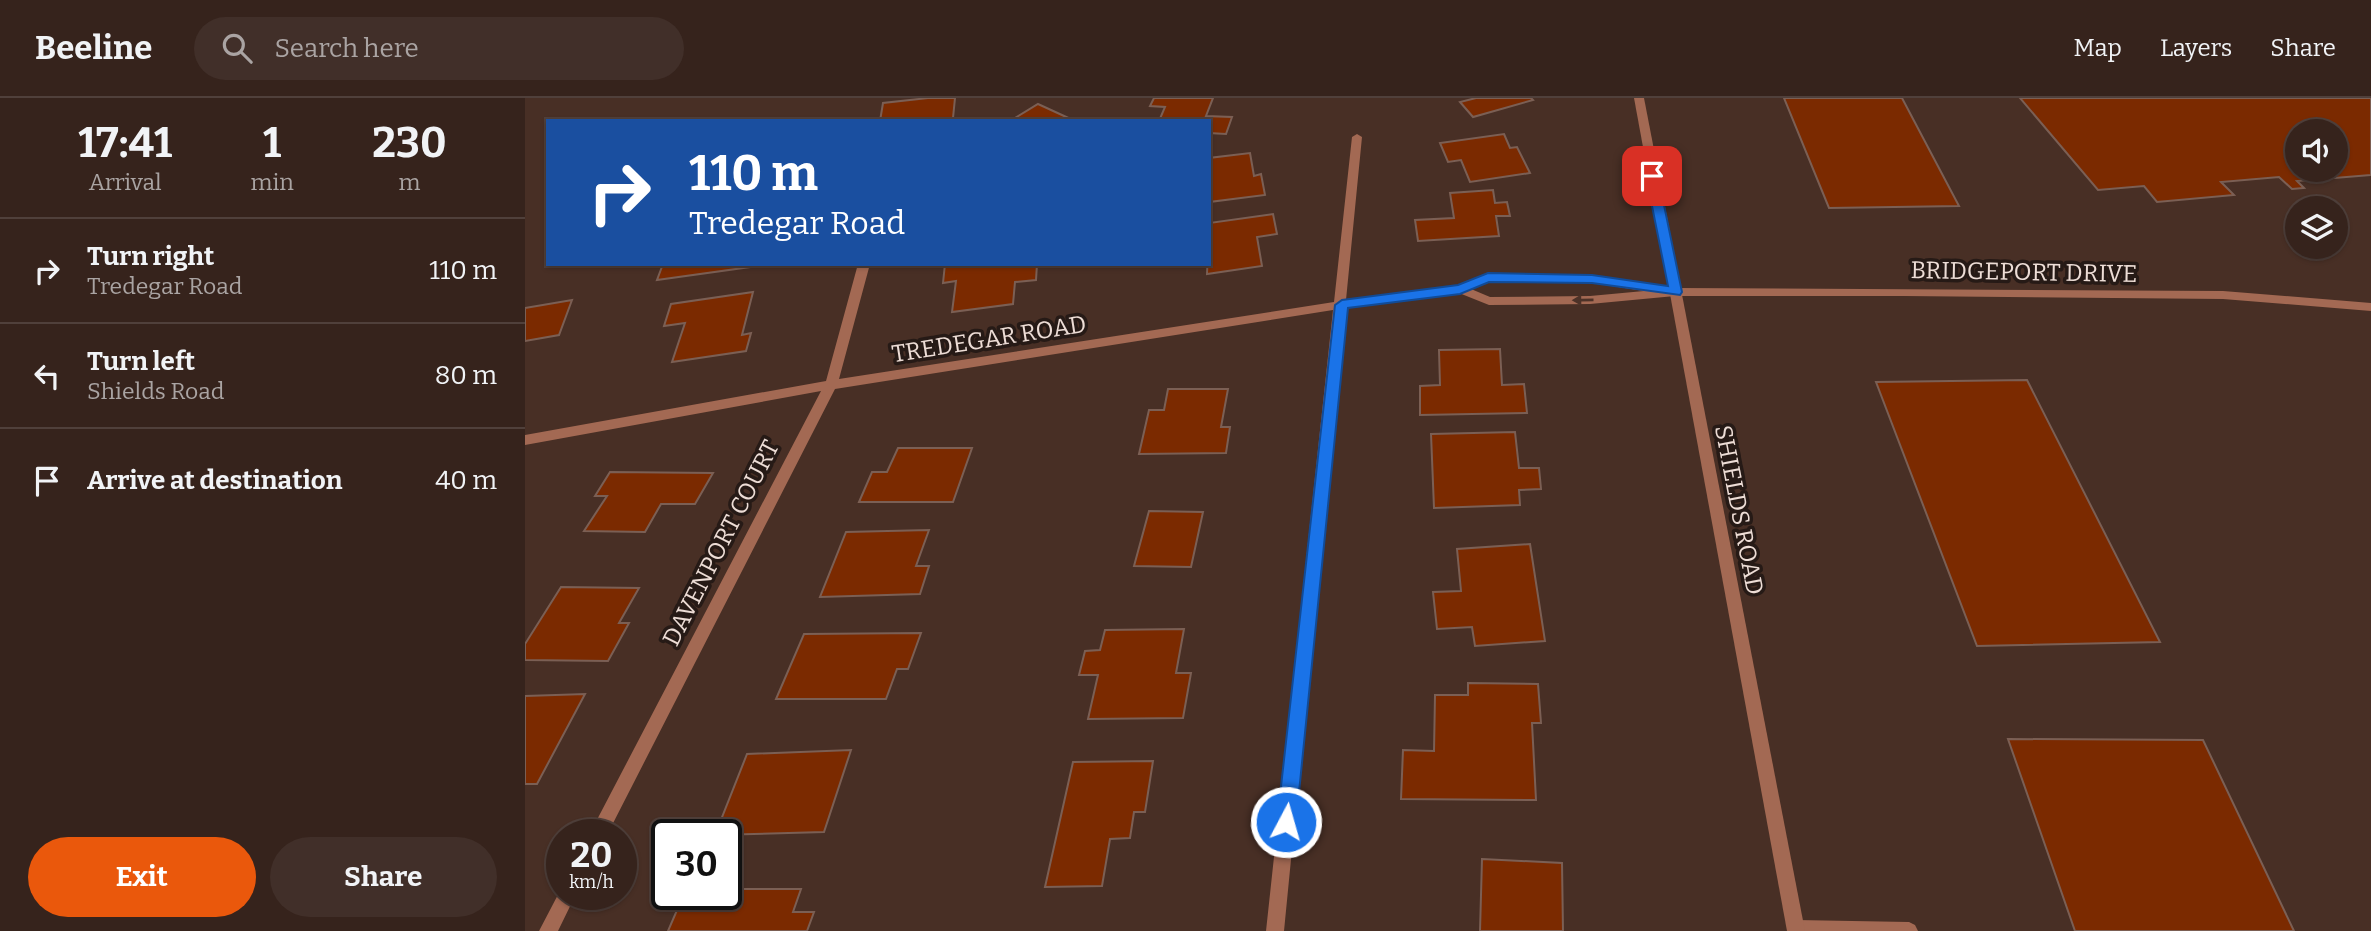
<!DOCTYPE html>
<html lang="en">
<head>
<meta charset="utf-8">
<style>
	body { margin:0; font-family:Bitter,serif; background:#412f29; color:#f1f3f6; height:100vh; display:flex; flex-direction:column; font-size:26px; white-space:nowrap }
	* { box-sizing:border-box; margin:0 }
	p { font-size:23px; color:#aaa4a3 }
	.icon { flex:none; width:38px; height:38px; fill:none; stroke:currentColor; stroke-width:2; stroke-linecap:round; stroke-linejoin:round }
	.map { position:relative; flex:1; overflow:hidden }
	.details { display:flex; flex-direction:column; background:#36231c; width:525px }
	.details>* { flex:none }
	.top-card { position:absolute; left:21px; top:21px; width:665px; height:147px; border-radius:0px; box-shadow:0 2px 5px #0004,0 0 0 2px #50403b; background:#1a4fa0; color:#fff; overflow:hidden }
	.tools { position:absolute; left:1760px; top:21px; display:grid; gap:14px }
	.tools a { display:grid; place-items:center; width:63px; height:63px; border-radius:50%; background:#36231c; box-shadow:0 2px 5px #0004,0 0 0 2px #50403b; font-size:35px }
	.speed { position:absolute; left:21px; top:721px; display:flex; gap:14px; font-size:35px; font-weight:700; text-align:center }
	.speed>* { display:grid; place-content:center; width:91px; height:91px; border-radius:50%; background:#36231c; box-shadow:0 2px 5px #0004,0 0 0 2px #50403b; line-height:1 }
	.speed small { font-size:18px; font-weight:400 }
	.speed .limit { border:4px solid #111; border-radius:10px; background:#fff; color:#111 }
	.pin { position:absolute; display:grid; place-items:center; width:60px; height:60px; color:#fff; margin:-30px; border-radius:14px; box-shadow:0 4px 10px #0006 }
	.me { position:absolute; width:77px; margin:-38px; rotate:6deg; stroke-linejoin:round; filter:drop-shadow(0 0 5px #0008) }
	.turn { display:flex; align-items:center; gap:24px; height:147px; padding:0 28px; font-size:32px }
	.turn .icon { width:91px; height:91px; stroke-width:2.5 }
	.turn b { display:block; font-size:49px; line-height:60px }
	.eta { display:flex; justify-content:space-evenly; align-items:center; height:119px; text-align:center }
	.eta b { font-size:42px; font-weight:700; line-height:49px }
	.primary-button { display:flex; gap:14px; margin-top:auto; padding:14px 28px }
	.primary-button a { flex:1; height:80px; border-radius:42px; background:#ea580c; color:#fff; font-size:28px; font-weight:700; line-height:80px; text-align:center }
	.primary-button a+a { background:#412f29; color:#f1f3f6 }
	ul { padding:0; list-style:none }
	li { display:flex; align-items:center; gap:21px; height:105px; padding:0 28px; border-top:2px solid #50403b }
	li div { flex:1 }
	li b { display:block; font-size:26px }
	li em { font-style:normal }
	header { display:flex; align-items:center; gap:42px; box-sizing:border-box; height:98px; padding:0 35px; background:#36231c; border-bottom:2px solid #50403b }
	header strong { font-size:33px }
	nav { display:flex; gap:38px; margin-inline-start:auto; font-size:24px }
	.search { width:490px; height:63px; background:#412f29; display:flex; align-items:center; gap:18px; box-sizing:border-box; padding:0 24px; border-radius:38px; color:#aaa4a3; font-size:26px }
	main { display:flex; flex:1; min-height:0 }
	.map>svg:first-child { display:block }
</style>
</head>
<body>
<header>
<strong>Beeline</strong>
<div class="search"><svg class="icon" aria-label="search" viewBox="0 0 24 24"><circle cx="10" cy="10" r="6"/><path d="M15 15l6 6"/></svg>Search here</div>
<nav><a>Map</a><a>Layers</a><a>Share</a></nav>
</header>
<main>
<section class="details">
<div class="eta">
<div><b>17:41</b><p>Arrival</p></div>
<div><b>1</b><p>min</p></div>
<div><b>230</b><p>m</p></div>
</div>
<ul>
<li><svg class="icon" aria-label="right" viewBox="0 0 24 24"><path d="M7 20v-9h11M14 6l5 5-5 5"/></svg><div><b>Turn right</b><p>Tredegar Road</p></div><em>110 m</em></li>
<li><svg class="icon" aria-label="left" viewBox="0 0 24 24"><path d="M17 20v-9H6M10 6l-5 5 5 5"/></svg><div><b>Turn left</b><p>Shields Road</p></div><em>80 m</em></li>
<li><svg class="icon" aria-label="arrive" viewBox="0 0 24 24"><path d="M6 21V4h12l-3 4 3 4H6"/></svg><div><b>Arrive at destination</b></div><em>40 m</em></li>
</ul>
<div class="primary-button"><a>Exit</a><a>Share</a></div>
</section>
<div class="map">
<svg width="1846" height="833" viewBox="0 0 1846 833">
	<rect width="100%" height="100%" fill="#482f25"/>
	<g fill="#7b2a00" stroke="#7b5f54" stroke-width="2" fill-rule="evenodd">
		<path d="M403,0h27l-2,20 -73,3 3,-18z"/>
		<path d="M629,0h59l-7,18 26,1 -6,17 -17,-1v-12h-50l6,-14 -15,-1z"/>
		<path d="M951,0h55l2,2 -60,17 -13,-15z"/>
		<path d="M1259,0h118l57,108 -130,2z"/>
		<path d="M1495,0h351v77l-74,6 7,7 -12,1 -13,-12 -58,5 13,13 -77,7 -13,-16 -46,4zM1773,33h38v39h-38z"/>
		<path d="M513,6l37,17h-65z"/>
		<path d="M979,36l6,14 7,-1 13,26 -60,9 -9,-22 -13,2 -8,-19z"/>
		<path d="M725,55l4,23 7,-2 4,21 -56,7v-44z"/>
		<path d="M968,92l2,13 12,-1 3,14h-14l3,20 -81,5 -3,-21 39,-2 -4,-25z"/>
		<path d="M748,116l4,20 -20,3 5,29 -55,8 2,-51z"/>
		<path d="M138,166h88l-1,3 -93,13z"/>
		<path d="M420,166h92l-1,16 -21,2 -2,22 -61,8 4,-31 -13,2z"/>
		<path d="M228,194l-11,43 9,-2 -5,18 -74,11 13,-39 -21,3 7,-22z"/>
		<path d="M47,202l-13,35 -34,6v-33z"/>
		<path d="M975,251l2,36 22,-1 3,29 -107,2v-29l20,-1 -1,-35z"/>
		<path d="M1502,282l133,262 -183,4 -101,-264z"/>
		<path d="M643,291h60l-7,38h9l-4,26 -87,1 10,-44h15z"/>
		<path d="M990,334l4,36h20l2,21 -22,1 1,15 -86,3 -3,-74z"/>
		<path d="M373,350h74l-19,54h-94l13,-30h15z"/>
		<path d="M85,374l103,1 -18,31h-34l-16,28 -61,-1 23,-35h-12z"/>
		<path d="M624,413l54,1 -12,55 -57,-1z"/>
		<path d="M404,432l-13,36h13l-9,28 -100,3 26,-65z"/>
		<path d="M1005,446l15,97 -70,5 -3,-19 -35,2 -4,-37 28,-1 -4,-42z"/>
		<path d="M36,489l78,1 -20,35h10l-21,38 -83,-1v-16z"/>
		<path d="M659,531l-8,44h15l-8,45 -95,1 10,-44h-19l6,-24 15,-1 5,-20z"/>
		<path d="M396,535l-13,36h-11l-11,30h-110l28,-65z"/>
		<path d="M943,585l70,1 3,39h-9l4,77 -135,-1 2,-49 31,1 1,-56h33z"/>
		<path d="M60,596l-48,90h-12v-88z"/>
		<path d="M1483,641l195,1 91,191h-219z"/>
		<path d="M326,652l-27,82 -109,3 32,-81z"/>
		<path d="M628,663l-8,51h-11l-4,26 -20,1 -8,47 -57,1 28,-125z"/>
		<path d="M957,761l80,4 1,68h-83z"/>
		<path d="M201,791h75l-8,23h21l-7,19h-139l16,-37h42z"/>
	</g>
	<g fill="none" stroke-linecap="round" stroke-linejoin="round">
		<path fill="#a36953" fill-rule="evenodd" d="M1271,822l113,2 6,3 3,6h-130l2,-8z"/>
		<g fill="#a36953" fill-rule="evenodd">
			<path d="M832,36l5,3 -16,163 112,-15 30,-12 104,2 83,13 548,3 148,12v8l-148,-12 -320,-3h-228l-85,8 -101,1 -30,-12 -114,15 -61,623h-18l67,-621 -498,79 -228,446h-18l232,-444 -296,54v-10l301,-54 32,-117h12l-31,115 495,-77 18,-165zM964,183l103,2 52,8 -54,5 -100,1 -19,-8z"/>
			<path d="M37,789v7h14l-18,37h-19z"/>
		</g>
		<path fill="#a36953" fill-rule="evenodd" d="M1109,0h10l161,833h-18z"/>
	</g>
	<defs><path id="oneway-solid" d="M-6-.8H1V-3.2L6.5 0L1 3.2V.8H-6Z" transform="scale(1.75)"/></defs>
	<use fill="#4c3228" href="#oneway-solid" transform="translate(1058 202) rotate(179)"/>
	<path fill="#1a73e8" stroke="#114b97" stroke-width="2" d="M1127,74l6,4 24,116 -2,3 -88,-12 -103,-1 -29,12 -112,14 -52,514 -3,7 -7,3 -6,-3 -3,-7 58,-517 7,-5 116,-15 30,-12 104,2 76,11 -22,-110z"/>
	<g text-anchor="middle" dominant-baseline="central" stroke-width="7" stroke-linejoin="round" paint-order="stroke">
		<g font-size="24" fill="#edddd6" stroke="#261a16">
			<text transform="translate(1499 174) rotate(1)">BRIDGEPORT DRIVE</text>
			<text transform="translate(464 241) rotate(-9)">TREDEGAR ROAD</text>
			<text transform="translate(1214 412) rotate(79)">SHIELDS ROAD</text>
			<text transform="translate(196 445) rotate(-63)">DAVENPORT COURT</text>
		</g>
	</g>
</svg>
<div class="tools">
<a><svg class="icon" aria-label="sound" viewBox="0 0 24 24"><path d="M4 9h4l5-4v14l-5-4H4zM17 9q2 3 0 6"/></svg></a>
<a><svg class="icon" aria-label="layers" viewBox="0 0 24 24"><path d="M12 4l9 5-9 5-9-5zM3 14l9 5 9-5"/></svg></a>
</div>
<div class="speed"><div>20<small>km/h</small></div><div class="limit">30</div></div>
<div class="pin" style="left:1127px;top:78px;background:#d93025"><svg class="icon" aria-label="arrive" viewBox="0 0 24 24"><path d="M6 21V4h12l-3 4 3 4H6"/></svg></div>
<svg class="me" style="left:761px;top:724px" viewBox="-20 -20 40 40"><circle r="17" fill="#1a73e8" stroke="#fff" stroke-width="3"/><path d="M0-11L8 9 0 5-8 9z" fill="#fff"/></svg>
<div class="top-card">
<div class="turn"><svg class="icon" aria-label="right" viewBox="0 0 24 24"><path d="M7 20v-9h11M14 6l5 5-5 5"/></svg><div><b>110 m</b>Tredegar Road</div></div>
</div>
</div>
</main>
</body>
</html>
